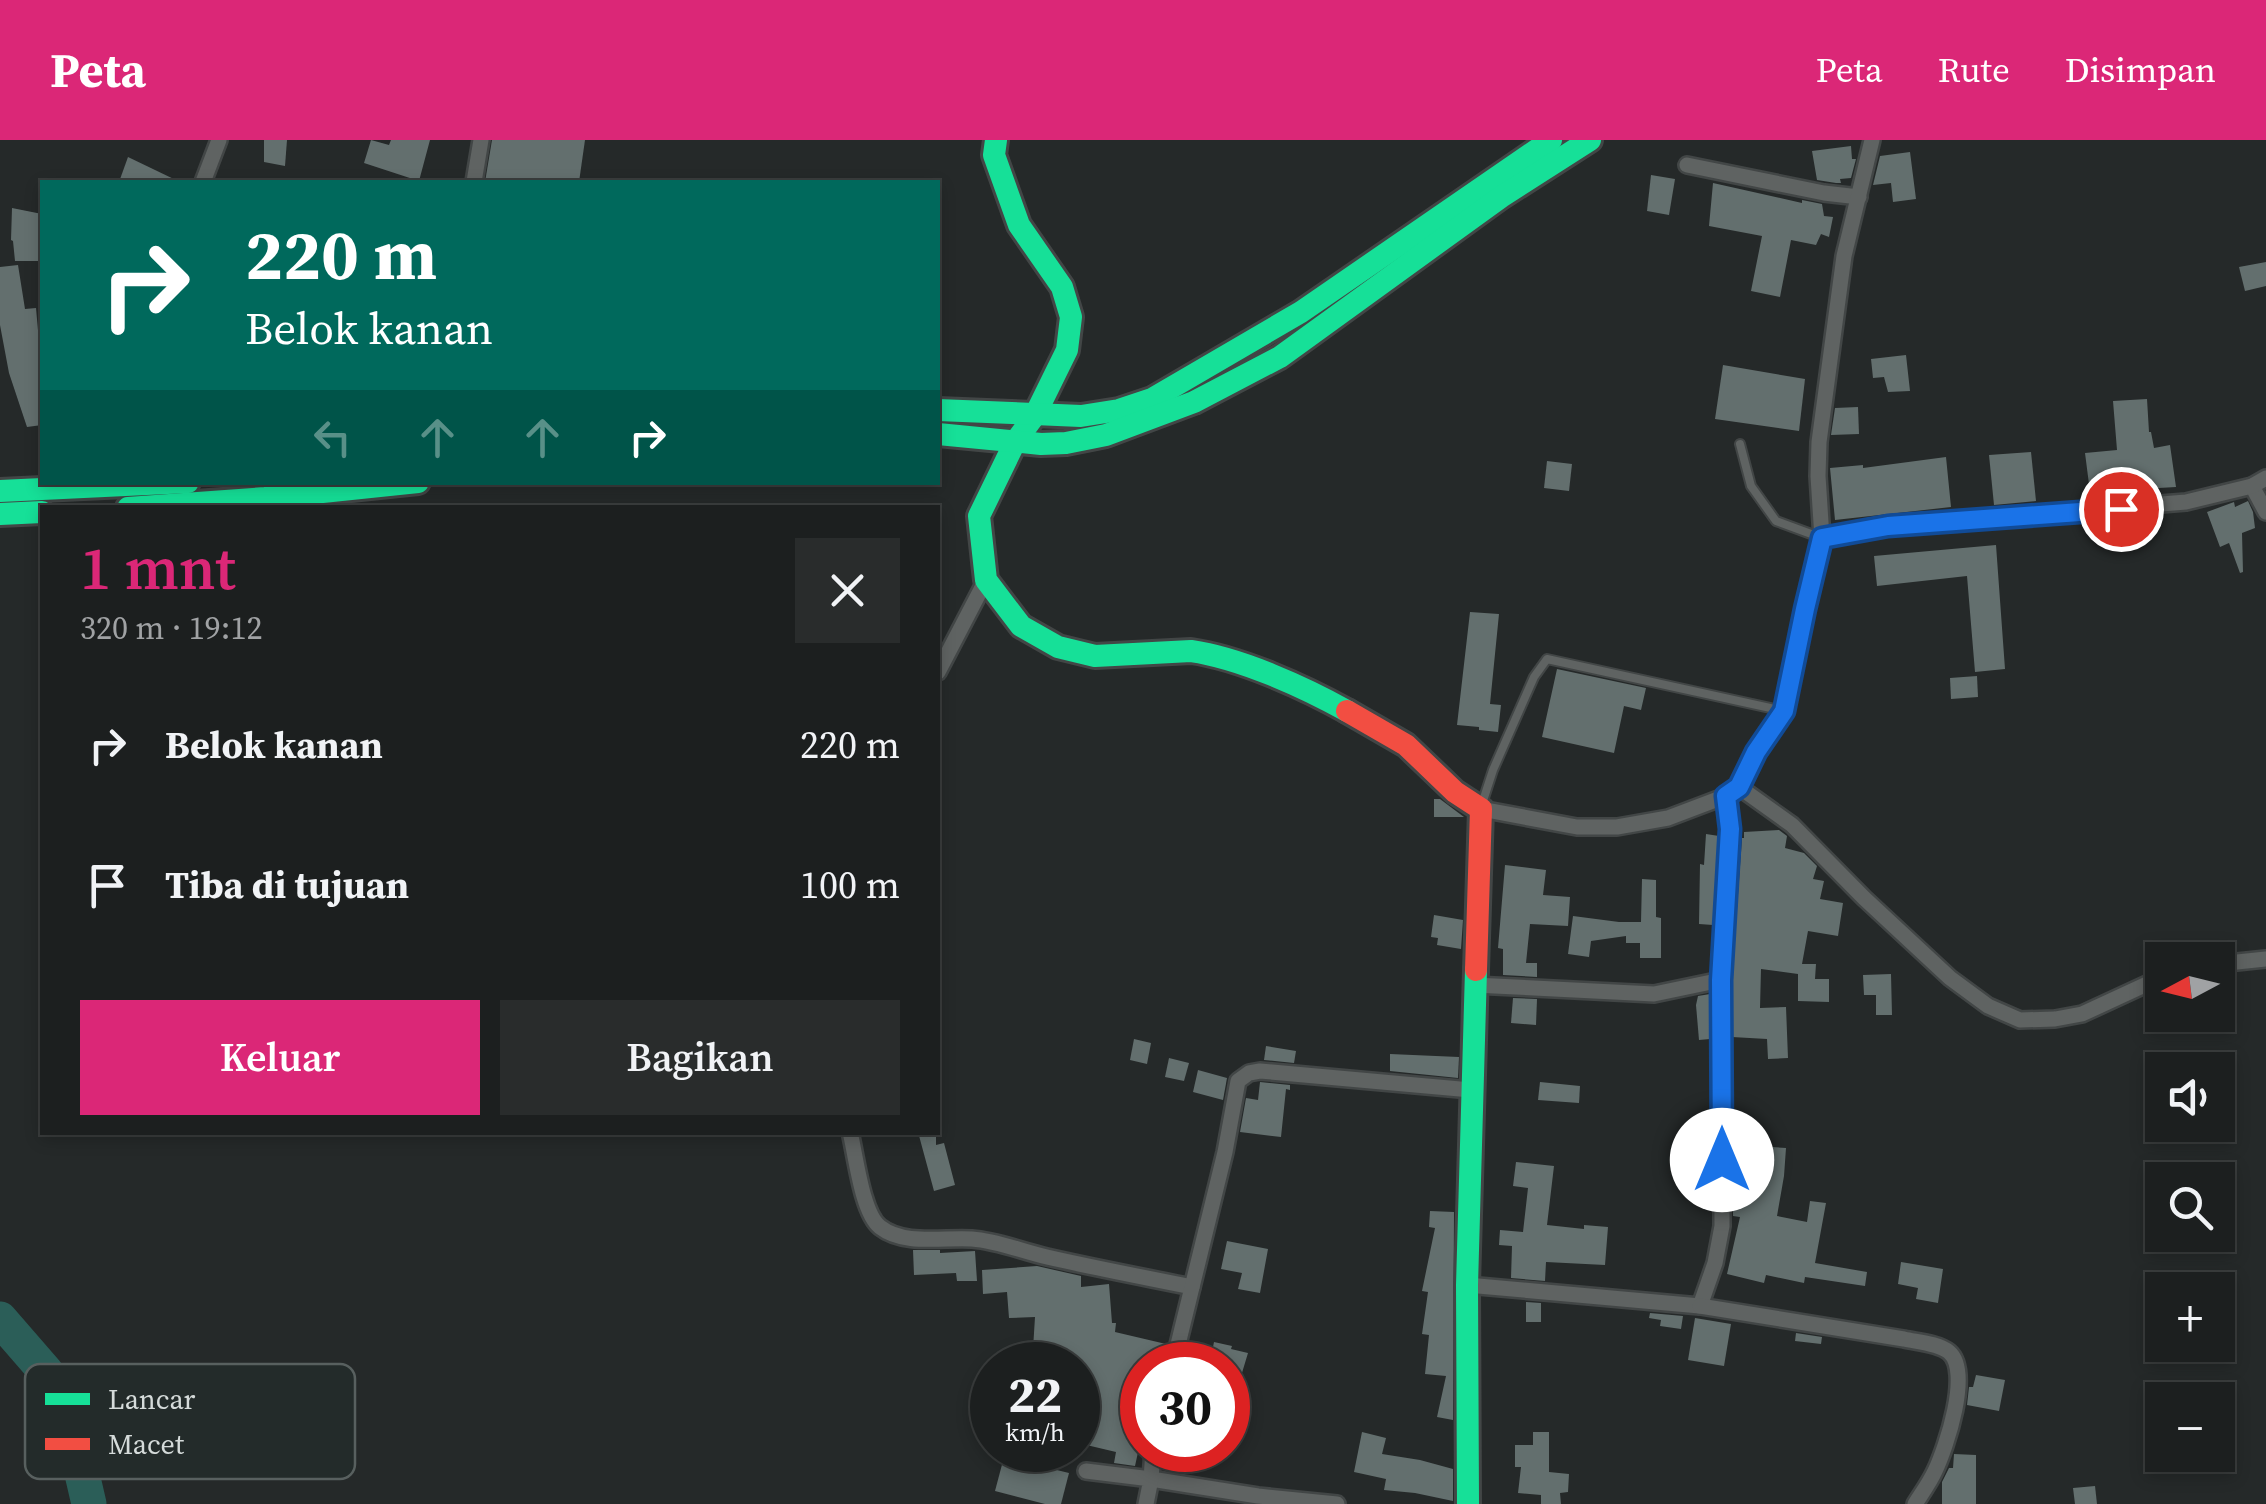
<!DOCTYPE html>
<html lang="id">
<head>
<meta charset="utf-8">
<style>
	body { margin:0; font-family:"Source Serif 4",serif; background:#292c2c; color:#f1f3f6; height:100vh; display:flex; flex-direction:column; font-size:38px; white-space:nowrap }
	* { box-sizing:border-box; margin:0 }
	p { font-size:32px; color:#a0a2a4 }
	.icon { flex:none; width:55px; height:55px; fill:none; stroke:currentColor; stroke-width:2; stroke-linecap:round; stroke-linejoin:round }
	.map { position:relative; flex:1; overflow:hidden }
	.details { position:absolute; left:40px; top:365px; width:900px; height:630px; display:flex; flex-direction:column; background:#1c1f1f; border-radius:0px; box-shadow:0 5px 15px #0003,0 0 0 2px #3a3d3d }
	.details>* { flex:none }
	.top-card { position:absolute; left:40px; top:40px; width:900px; height:305px; border-radius:0px; box-shadow:0 5px 15px #0003,0 0 0 2px #3a3d3d; background:#00695c; color:#fff; overflow:hidden }
	.needle { width:65px; rotate:263deg }
	.buttons { position:absolute; left:2145px; top:802px; display:grid; gap:20px }
	.buttons a { display:grid; place-items:center; width:90px; height:90px; border-radius:0px; background:#1c1f1f; box-shadow:0 5px 15px #0003,0 0 0 2px #3a3d3d; font-size:50px }
	.speed { position:absolute; left:970px; top:1202px; display:flex; gap:20px; font-size:50px; font-weight:700; text-align:center }
	.speed>* { display:grid; place-content:center; width:130px; height:130px; border-radius:50%; background:#1c1f1f; box-shadow:0 5px 15px #0003,0 0 0 2px #3a3d3d; line-height:1 }
	.speed small { font-size:25px; font-weight:400 }
	.speed .limit { border:15px solid #d22; background:#fff; color:#111 }
	.pin { position:absolute; display:grid; place-items:center; width:85px; height:85px; color:#fff; margin:-42px; border:5px solid #fff; border-radius:50%; box-shadow:0 2px 10px #0007 }
	.me { position:absolute; width:110px; margin:-55px; rotate:0deg; stroke-linejoin:round; filter:drop-shadow(0 0 8px #0008) }
	.turn { display:flex; align-items:center; gap:35px; height:210px; padding:0 40px; font-size:45px }
	.turn .icon { width:130px; height:130px; stroke-width:2.5 }
	.turn b { display:block; font-size:70px; line-height:85px }
	.lanes { display:flex; align-items:center; height:95px; padding:0 40px; background:#0003; justify-content:center; gap:50px; direction:ltr }
	.lanes .off { opacity:.35 }
	.round { display:grid; place-items:center; flex:none; width:105px; height:105px; border-radius:0px; background:#292c2c }
	.summary { display:flex; align-items:center; justify-content:space-between; height:170px; padding:0 40px }
	h1 { font-size:60px; font-weight:600; line-height:75px; color:#db2777 }
	.button { display:flex; gap:20px; margin-top:auto; padding:20px 40px }
	.button a { flex:1; height:115px; border-radius:0px; background:#db2777; color:#fff; font-size:40px; font-weight:600; line-height:115px; text-align:center }
	.button a+a { background:#292c2c; color:#f1f3f6 }
	ul { padding:0; list-style:none }
	li { display:flex; align-items:center; gap:30px; height:140px; padding:0 40px }
	li div { flex:1 }
	li b { display:block; font-size:38px }
	li em { font-style:normal }
	header { display:flex; align-items:center; gap:60px; box-sizing:border-box; height:140px; padding:0 50px; background:#db2777; color:#fff }
	header strong { font-size:48px }
	nav { display:flex; gap:55px; margin-inline-start:auto; font-size:35px }
	.map>svg:first-child { display:block }
</style>
</head>
<body>
<header>
<strong>Peta</strong>
<nav><a>Peta</a><a>Rute</a><a>Disimpan</a></nav>
</header>
<div class="map">
<svg width="2266" height="1364" viewBox="0 0 2266 1364">
	<rect width="100%" height="100%" fill="#252929"/>
	<g fill="none" stroke-linecap="round" stroke-linejoin="round">
		<path stroke="#2b5e58" stroke-width="35" d="M0,1179l46,53 31,80 12,52"/>
	</g>
	<g fill="#636f6e">
		<path d="M264,0h23l-2,26 -21,-4z"/>
		<path d="M371,0l18,5 2,-5h39l-11,41 -55,-18z"/>
		<path d="M492,0h93l-6,42h-94z"/>
		<path d="M1851,6l1,13h4l-5,19 -11,1 1,4h-5l-19,-3 -5,-29z"/>
		<path d="M1910,12l6,47 -23,3 -2,-19 -18,2 7,-29z"/>
		<path d="M128,17l52,25h-61z"/>
		<path d="M1651,35l24,4 -6,36 -22,-4z"/>
		<path d="M1713,43l89,20v-3l20,4 2,12 9,1 -4,20 -8,-3 -5,11 -25,-5 -11,57 -29,-6 11,-55 -53,-10z"/>
		<path d="M12,68l30,6v35l-4,-1v13h-23l-2,-20 -2,-1z"/>
		<path d="M2266,122v24l-21,5 -6,-24z"/>
		<path d="M18,125l7,44 11,-1 6,67v50l-15,2 -18,-54 -9,-48v-58z"/>
		<path d="M1906,215l4,36 -22,1 -4,-15 -11,1 -2,-19z"/>
		<path d="M1723,225l82,14 -6,52 -84,-12z"/>
		<path d="M2147,259l2,33h2l3,16 16,-3 6,42 -86,5 -5,-39 32,-3 -4,-49z"/>
		<path d="M1858,267l1,27 -28,1 4,-27z"/>
		<path d="M2031,312l5,49 -42,4 -5,-50z"/>
		<path d="M1946,317l5,50 -116,13 -5,-52 33,-3v3z"/>
		<path d="M1547,321l25,3 -3,27 -25,-3z"/>
		<path d="M2248,361l5,11 2,16 -13,5 1,39 -3,1 -11,-30 -9,4 -13,-35 27,-10 1,5z"/>
		<path d="M1996,405l9,124 -30,3 -8,-96 -90,10 -3,-30z"/>
		<path d="M1470,472l29,2 -9,90 11,1 -3,27 -19,-2v-3l-22,-2z"/>
		<path d="M1557,529l89,19 -5,22 -17,-4 -10,47 -72,-16z"/>
		<path d="M1977,536l1,21 -27,2 -1,-21z"/>
		<path d="M1434,659h6l24,18h-30z"/>
		<path d="M1779,690l8,6 -2,12 19,5 13,13 -4,13 11,2 -4,18 23,4 -5,33 -30,-5 -6,33h14l-1,15h14v23l-31,-1v-27l-37,-5 -1,39 26,-1 2,51 -20,1 -1,-20 -35,-2v-57l10,-142h2v-6z"/>
		<path d="M1706,694l13,2 -6,89 -14,-1 1,-60 4,1z"/>
		<path d="M1505,725l41,5 -3,25 27,2 -2,29 -38,-2 -4,39h11v14l-34,-2v-26l-5,-1z"/>
		<path d="M1642,739l14,1v37l5,1v40h-21v-15h-14v-7l-35,5 -2,16 -21,-3 5,-38 46,6h22z"/>
		<path d="M1434,775l29,5 -2,29 -24,-4 1,-7 -7,-1z"/>
		<path d="M1891,834l1,41h-16v-20h-12l-1,-20z"/>
		<path d="M1710,854v45l-11,1 -3,-35 2,-9z"/>
		<path d="M1513,858l24,1 -1,26 -25,-2z"/>
		<path d="M1134,899l17,4 -4,21 -17,-4z"/>
		<path d="M1266,906l30,5 -2,12 -30,-3z"/>
		<path d="M1390,914l69,3 -1,21 -68,-7z"/>
		<path d="M1169,918l20,5 -5,18 -19,-4z"/>
		<path d="M1198,930l29,8 -4,22 -30,-8z"/>
		<path d="M1260,942l30,3v5l-4,-1 -5,48 -41,-5 6,-34 12,2z"/>
		<path d="M1540,942l40,4 -1,17 -41,-3z"/>
		<path d="M918,992h18v13l8,-2 11,42 -21,6z"/>
		<path d="M1756,1006l30,2 -2,28 -7,40 30,6 3,-21 16,2 -11,60 52,9 -2,14 -60,-9 -1,6 -38,-8 -2,8 -37,-9 13,-57 -7,-1v-24l21,3z"/>
		<path d="M1516,1022l38,4 -7,59 37,4v-4l24,2 -3,38 -59,-3 -1,19 -34,-3 1,-32 -13,-1 1,-15 23,2 5,-44 -15,-2z"/>
		<path d="M1430,1071l24,1 -1,208 -16,-3 9,-41 -21,-2 4,-39 -7,-1 6,-42 -6,-1 13,-63 -6,-1z"/>
		<path d="M1227,1101l41,8 -8,44 -22,-4 4,-16 -21,-4z"/>
		<path d="M913,1110h27v3l35,-2 2,30h-20l-1,-8 -42,2z"/>
		<path d="M1901,1122l42,7 -5,34 -22,-4 2,-11 -20,-4z"/>
		<path d="M1037,1126l44,10v11l28,-3 3,39h4l-1,9 51,12 -5,21h-19v69l-7,32 -21,-3 2,-11 -38,-9v-78h-46l3,-48 -26,1 -2,-26 -24,2 -1,-24z"/>
		<path d="M1526,1162l15,1v19h-15z"/>
		<path d="M1650,1173l33,3 -2,13 -21,-3 1,-6 -12,-2z"/>
		<path d="M1695,1178l36,6 -7,42 -36,-6z"/>
		<path d="M1796,1193l26,4 -1,7 -26,-3z"/>
		<path d="M1214,1202l18,4 -1,3 17,4 -16,53h-4v-41l-18,-3z"/>
		<path d="M1976,1235l29,5 -6,31 -32,-6 2,-18h4z"/>
		<path d="M1362,1292l24,6 -4,16 38,6 33,9v32l-38,-8 -31,-3 2,-11 -32,-7z"/>
		<path d="M1533,1292h16v40l20,2 -1,18 -8,1 1,11h-20v-9l-23,-2 3,-26h-6v-22h18z"/>
		<path d="M1954,1314l22,1v49h-34v-22l7,-14h4z"/>
		<path d="M1004,1317l65,16 -8,31h-16l-50,-13z"/>
		<path d="M2095,1346l2,18h-22l-2,-16z"/>
	</g>
	<g fill="none" stroke-linecap="round" stroke-linejoin="round">
		<g stroke="#424646" stroke-width="12">
			<g id="lane">
				<path d="M1740,304l11,42 25,35 46,17"/>
				<path d="M1481,667l12,-37 41,-93 13,-18 237,52"/>
			</g>
		</g>
		<g stroke="#424646" stroke-width="20">
			<g id="street">
				<path d="M1687,25l137,28 35,4"/>
				<path d="M203,42l16,-42"/>
				<path d="M474,42l7,-42"/>
				<path d="M2252,346l14,26"/>
				<path d="M1822,398l66,-12 298,-24 66,-16 14,-8"/>
				<path d="M938,532l48,-92"/>
				<path d="M1739,647l53,38 72,73 86,80 38,28 32,14 35,-1 27,-5 80,-37"/>
				<path d="M1481,669l96,18h40l51,-9 58,-22 13,-9 17,-35 28,-41 21,-102 17,-71 -4,-62 1,-34 25,-186 28,-116"/>
				<path d="M2218,824l48,-5"/>
				<path d="M1474,845l180,9 67,-14"/>
				<path d="M850,992c6,24 12,81 30,95 24,19 64,10 92,12 26,2 49,12 75,18 48,11 96,20 145,30"/>
				<path d="M1467,1145l233,21 15,-43 7,-37 -1,-246 10,-151 -5,-33"/>
				<path d="M1700,1166l204,33c13,3 34,4 45,13 23,19 -3,96 -14,119 -5,11 -13,22 -20,33"/>
				<path d="M1173,1225l52,-213 13,-71 11,-8 11,-2 211,19"/>
				<path d="M1153,1310l-2,29 107,17 79,8"/>
				<path d="M1086,1331l65,8 -5,25"/>
			</g>
		</g>
		<g stroke="#424646" stroke-width="28">
			<g id="fast">
				<path d="M996,0l-2,15 25,70 43,62 9,30 -4,33 -32,65 -20,27 -36,74 7,64 35,46 37,21 37,9 96,-5c49,7 113,36 156,60"/>
				<path d="M938,270l143,6 38,-6 33,-11 149,-87 250,-172"/>
				<path d="M938,294l103,10 25,-1 40,-8 88,-33 86,-45 221,-160 89,-57"/>
				<path d="M0,351l188,-9"/>
				<path d="M128,368l137,-10 153,-16"/>
				<path d="M0,374l42,-2"/>
				<path d="M1468,1364l-1,-219 9,-315"/>
			</g>
		</g>
		<g stroke="#424646" stroke-width="28">
			<path id="jam" d="M1347,571l59,34 49,47 26,17 -5,161"/>
		</g>
		<use href="#lane" stroke="#5f6362" stroke-width="8"/>
		<use href="#street" stroke="#5f6362" stroke-width="15"/>
		<use href="#fast" stroke="#16e098" stroke-width="22"/>
		<use href="#jam" stroke="#f24e42" stroke-width="22"/>
	</g>
	<g fill="none" stroke-linecap="round" stroke-linejoin="round">
		<g stroke="#114b97" stroke-width="25">
			<path id="route" d="M1722,1020l-1,-180 9,-151 -4,-33 13,-9 17,-35 28,-41 21,-102 17,-71 66,-12 233,-17"/>
		</g>
		<use href="#route" stroke="#1a73e8" stroke-width="18"/>
	</g>
	<rect x="25" y="1224" width="330" height="115" rx="15" fill="#232b2a" stroke="#58605f" stroke-width="2.5"/>
	<rect x="45" y="1253" width="45" height="12" fill="#16e098"/>
	<rect x="45" y="1298" width="45" height="12" fill="#f24e42"/>
	<g font-size="28" fill="#d5dbda">
		<text x="108" y="1269">Lancar</text>
		<text x="108" y="1314">Macet</text>
	</g>
</svg>
<div class="buttons">
<a><svg class="needle" viewBox="-14 -14 28 28"><path d="M0-13l5 13h-10z" fill="#e53935"/><path d="M0 13l5-13h-10z" fill="#a0a2a4"/></svg></a>
<a><svg class="icon" aria-label="sound" viewBox="0 0 24 24"><path d="M4 9h4l5-4v14l-5-4H4zM17 9q2 3 0 6"/></svg></a>
<a><svg class="icon" aria-label="search" viewBox="0 0 24 24"><circle cx="10" cy="10" r="6"/><path d="M15 15l6 6"/></svg></a>
<a>+</a>
<a>−</a>
</div>
<div class="speed"><div>22<small>km/h</small></div><div class="limit">30</div></div>
<div class="pin" style="left:2121px;top:369px;background:#d93025"><svg class="icon" aria-label="arrive" viewBox="0 0 24 24"><path d="M6 21V4h12l-3 4 3 4H6"/></svg></div>
<svg class="me" style="left:1722px;top:1020px" viewBox="-20 -20 40 40"><circle r="19" fill="#fff"/><path d="M0-13L10 11 0 6-10 11z" fill="#1a73e8"/></svg>
<div class="top-card">
<div class="turn"><svg class="icon" aria-label="right" viewBox="0 0 24 24"><path d="M7 20v-9h11M14 6l5 5-5 5"/></svg><div><b>220 m</b>Belok kanan</div></div>
<div class="lanes"><svg class="icon off" aria-label="left" viewBox="0 0 24 24"><path d="M17 20v-9H6M10 6l-5 5 5 5"/></svg><svg class="icon off" aria-label="ahead" viewBox="0 0 24 24"><path d="M12 20V5M6 11l6-6 6 6"/></svg><svg class="icon off" aria-label="ahead" viewBox="0 0 24 24"><path d="M12 20V5M6 11l6-6 6 6"/></svg><svg class="icon" aria-label="right" viewBox="0 0 24 24"><path d="M7 20v-9h11M14 6l5 5-5 5"/></svg></div>
</div>
<section class="details">
<div class="summary"><div><h1>1 mnt</h1><p>320 m · 19:12</p></div><a class="round"><svg class="icon" aria-label="close" viewBox="0 0 24 24"><path d="M6 6l12 12M18 6L6 18"/></svg></a></div>
<ul>
<li><svg class="icon" aria-label="right" viewBox="0 0 24 24"><path d="M7 20v-9h11M14 6l5 5-5 5"/></svg><div><b>Belok kanan</b></div><em>220 m</em></li>
<li><svg class="icon" aria-label="arrive" viewBox="0 0 24 24"><path d="M6 21V4h12l-3 4 3 4H6"/></svg><div><b>Tiba di tujuan</b></div><em>100 m</em></li>
</ul>
<div class="button"><a>Keluar</a><a>Bagikan</a></div>
</section>
</div>
</body>
</html>
